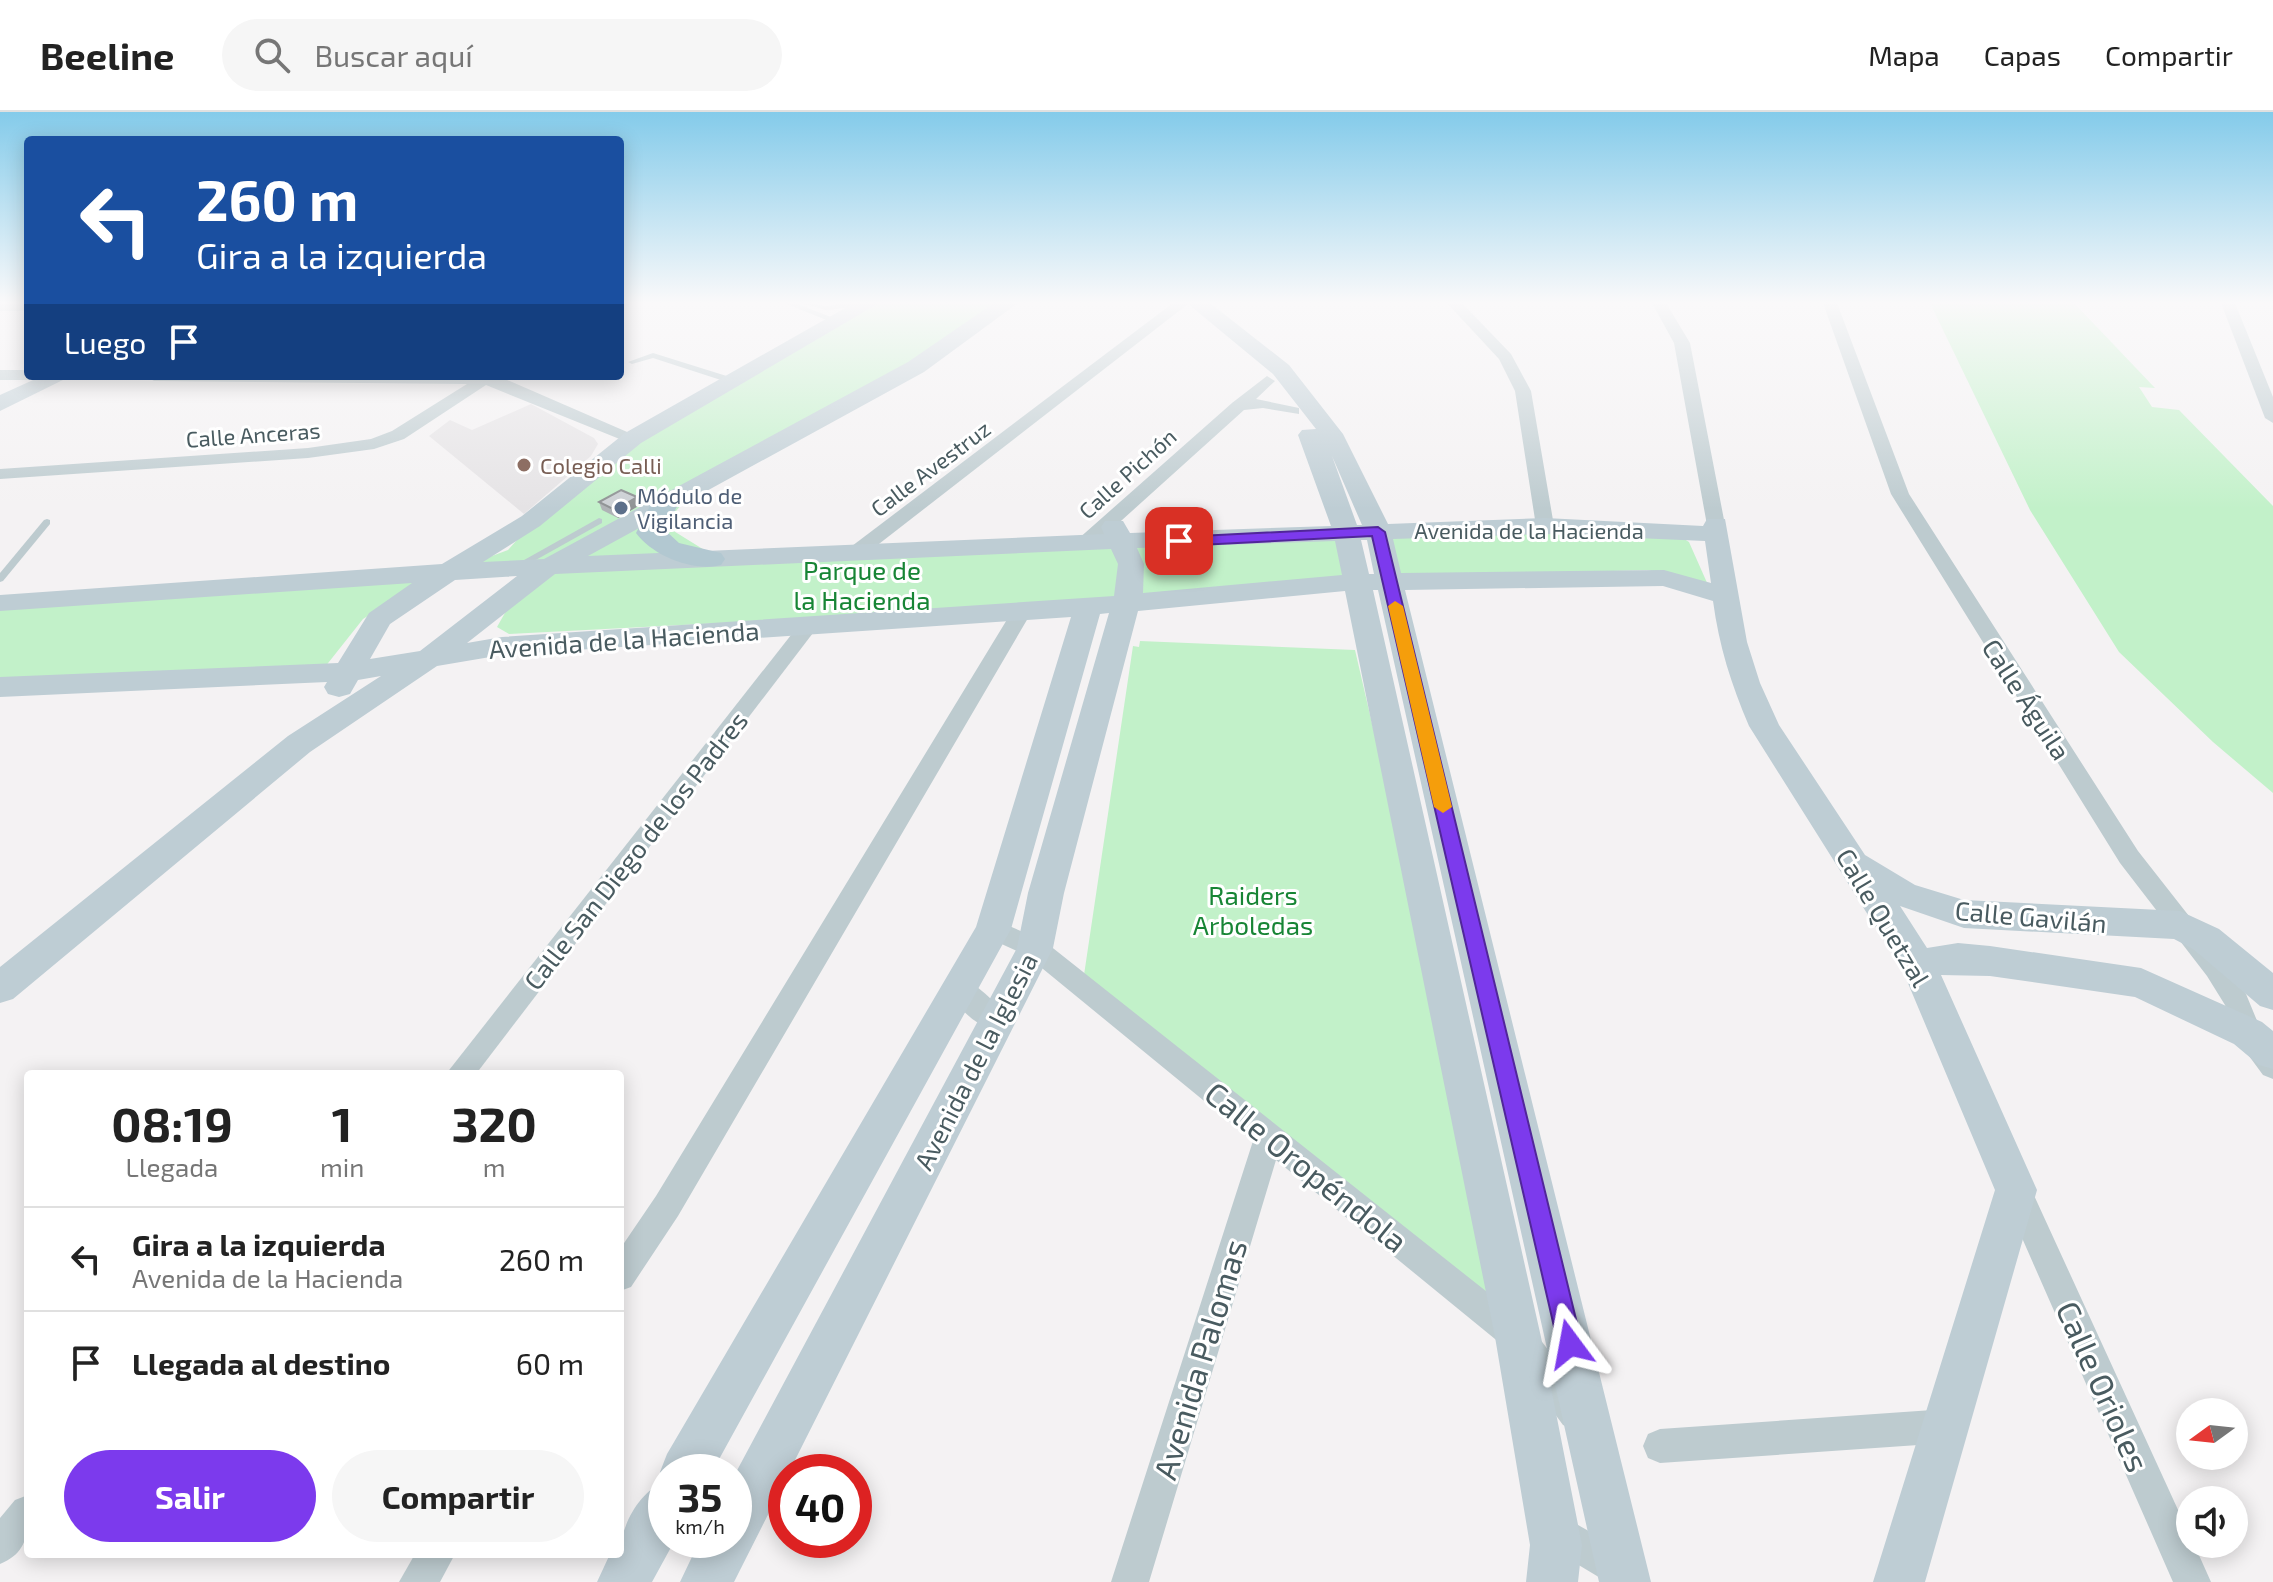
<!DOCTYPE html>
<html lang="es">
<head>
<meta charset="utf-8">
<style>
	body { margin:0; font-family:"Exo 2",sans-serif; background:#f6f6f6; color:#222; height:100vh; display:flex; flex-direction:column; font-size:30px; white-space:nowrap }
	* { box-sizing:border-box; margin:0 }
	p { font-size:26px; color:#767676 }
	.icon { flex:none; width:44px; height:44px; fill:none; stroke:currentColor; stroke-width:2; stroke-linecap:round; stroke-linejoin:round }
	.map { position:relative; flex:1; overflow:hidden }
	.side { position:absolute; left:24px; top:958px; width:600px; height:488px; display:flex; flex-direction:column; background:#fff; border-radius:8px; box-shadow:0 4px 20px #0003 }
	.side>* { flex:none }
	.top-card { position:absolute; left:24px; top:24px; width:600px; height:244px; border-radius:8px; box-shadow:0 4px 20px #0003; background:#1a4fa0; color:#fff; overflow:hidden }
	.needle { width:52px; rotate:255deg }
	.controls { position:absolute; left:2176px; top:1286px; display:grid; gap:16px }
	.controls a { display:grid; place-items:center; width:72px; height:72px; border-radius:50%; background:#fff; box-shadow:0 4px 20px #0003; font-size:40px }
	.speed { position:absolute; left:648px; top:1342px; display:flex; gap:16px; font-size:40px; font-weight:700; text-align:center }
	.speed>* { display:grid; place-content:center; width:104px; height:104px; border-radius:50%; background:#fff; box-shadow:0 4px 20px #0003; line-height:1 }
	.speed small { font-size:20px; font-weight:400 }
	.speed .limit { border:12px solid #d22; background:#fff; color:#111 }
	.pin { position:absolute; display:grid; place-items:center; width:68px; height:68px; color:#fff; margin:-34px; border-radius:16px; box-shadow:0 4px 12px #0006 }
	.me { position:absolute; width:88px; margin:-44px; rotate:347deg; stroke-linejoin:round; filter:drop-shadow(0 0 6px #0008) }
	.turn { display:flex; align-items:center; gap:28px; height:168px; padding:0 40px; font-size:36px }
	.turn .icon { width:104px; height:104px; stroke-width:2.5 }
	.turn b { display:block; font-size:56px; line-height:68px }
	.then { display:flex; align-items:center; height:76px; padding:0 40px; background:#0003; gap:16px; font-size:30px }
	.eta { display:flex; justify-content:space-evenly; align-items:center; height:136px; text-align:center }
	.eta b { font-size:48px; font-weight:700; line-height:56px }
	.cta { display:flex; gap:16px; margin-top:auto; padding:16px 40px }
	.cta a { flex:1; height:92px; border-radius:48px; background:#7c3aed; color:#fff; font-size:32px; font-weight:700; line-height:92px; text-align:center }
	.cta a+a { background:#f6f6f6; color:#222 }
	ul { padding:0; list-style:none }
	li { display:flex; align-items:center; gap:24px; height:104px; padding:0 40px; border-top:2px solid #e0e0e0 }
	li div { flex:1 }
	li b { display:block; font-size:30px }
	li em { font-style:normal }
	header { display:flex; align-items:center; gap:48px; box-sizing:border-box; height:112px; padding:0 40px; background:#fff; border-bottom:2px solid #e0e0e0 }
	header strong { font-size:38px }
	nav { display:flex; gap:44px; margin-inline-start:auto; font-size:28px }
	.search { width:560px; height:72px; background:#f6f6f6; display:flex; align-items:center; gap:20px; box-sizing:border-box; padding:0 28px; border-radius:44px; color:#767676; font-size:30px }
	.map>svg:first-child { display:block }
</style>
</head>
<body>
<header>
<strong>Beeline</strong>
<div class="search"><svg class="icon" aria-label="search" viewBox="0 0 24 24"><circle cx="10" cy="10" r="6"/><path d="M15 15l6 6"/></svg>Buscar aquí</div>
<nav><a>Mapa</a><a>Capas</a><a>Compartir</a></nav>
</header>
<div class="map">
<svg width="2273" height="1470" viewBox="0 0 2273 1470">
	<rect width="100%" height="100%" fill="#f4f2f3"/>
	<path fill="#e5e3e5" d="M531,292l63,34 4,6 -7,12 -67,58 -95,-78 21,-16 22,10z"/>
	<g fill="#c2f1c9">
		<path d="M875,191h131l-324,201 -18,21 50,31 -265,16 59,-22 25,-28 103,-83z"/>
		<path d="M1930,191h144l81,85 -16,-1 13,20 27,3 94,96v287l-60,-51 -94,-90 -89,-142z"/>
		<path d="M1545,416l136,9 8,5 19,43 -60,-15 -251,7 -13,-43z"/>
		<path d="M1345,424l9,44 -226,23 1,-57z"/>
		<path d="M1121,434l1,56 -613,32 -12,-7 13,-23 34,-33z"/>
		<path d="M437,461l-74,46 -42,53 -321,15v-84z"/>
		<path d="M1140,529l215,9 154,665 -425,-340 49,-329 6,1z"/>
	</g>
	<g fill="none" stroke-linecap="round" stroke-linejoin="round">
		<g fill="#bdcbcf" fill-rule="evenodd">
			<path d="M784,191h11l46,18 -7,2z"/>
			<path d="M801,191l25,3 27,-3 16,1 -4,2 -39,4z"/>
			<path d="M653,241l80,25 1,2 -7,2 -74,-24 -21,6 -4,-2z"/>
			<path d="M599,406l3,1v4l-77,43 -3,1 -5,-3z"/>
			<path d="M47,407l3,1v4l-47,57 -3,1v-9l44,-53z"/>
		</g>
		<g fill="#bdcbcf" fill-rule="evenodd">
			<rect x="0" y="191" width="28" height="8"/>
			<path d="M620,191h11l-11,6z"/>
			<path d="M1173,191l15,1 -322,250h-14v-8z"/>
			<path d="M1447,191h15l49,51 20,37 23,135 -3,4h-12l-3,-4 -21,-135 -16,-32z"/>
			<path d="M1652,191h14l24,40 35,182 -3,4h-12l-3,-4 -33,-182z"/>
			<path d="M1823,191h14l72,191 229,357 87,111 21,32 14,34 13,17v34l-10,-4 -25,-34 -13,-36 -18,-29 -87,-113 -229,-369z"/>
			<path d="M2221,191h14l38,94v26l-8,-5z"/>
			<path d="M0,258h28v6h7l-7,4h-28z"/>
			<path d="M146,264h352l143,62 -2,4h-12l-141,-57 -82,54 -30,10 -66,9 -308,21v-10l308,-21 63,-9 21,-8 75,-47 -313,-3z"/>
			<path d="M1267,264l8,5 -19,18 43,9v6l-36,-6 -19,2 -153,138h-14v-8l155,-137z"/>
			<path d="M1021,495l10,6 -353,603 -47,71 -11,4v-42l36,-53 355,-583z"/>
			<path d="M809,507l7,2 3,4 -3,4 -340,445h-30l356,-453z"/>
			<path d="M993,807l51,22 486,385 57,75 5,12 -5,12 -12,5 -12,-5 -57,-77 -230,-188 -127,422h-38l142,-441 -227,-186 -42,-19 -4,-7 4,-7z"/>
			<path d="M959,865c17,6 41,28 50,44l-4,8c-21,7 -50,-23 -59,-41l4,-8z"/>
			<path d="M2016,1064l11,4 163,356v8h4l17,38h-38l-172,-392 4,-10z"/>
			<path d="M1947,1297l12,5 5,12 -5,12 -12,5 -287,20 -12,-5 -5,-12 5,-12 12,-5z"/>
			<path d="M28,1383c0,31 4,56 -28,69v-46l15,-18z"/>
			<path d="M1555,1400l78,44 5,13 -5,13h-26l-65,-39 -5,-13 5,-13z"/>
			<path d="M415,1442h40l-15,28h-41z"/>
		</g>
		<g fill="#becdd4" fill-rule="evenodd">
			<path d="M854,191h25l-238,140 -101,83 -57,36 61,-3 364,-197 86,-59h24l-94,69 -336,184 516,-22 -3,-7 4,-6h18l7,12 201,-7 -33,-91 4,-5 14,-1 -43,-55 -86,-71h23l79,62 54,69 45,90 157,-6 158,8 4,-7h18l22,123 13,41 19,42 86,130 50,30 49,15 216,11 39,18 54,44v37l-13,-4 -67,-57 -19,-10 -210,-11 -64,-22 27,42 31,-5 32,3 151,22 121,54 11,9v38l-14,-4 -25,-21 -99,-47 -145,-21 -49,-1 96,215 -112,392h-52l122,-392 -93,-221 -153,-243c-18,-42 -30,-80 -36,-125l-50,-15 -258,4 246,992h-52l-221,-992h-5l168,747 41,208 -4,37h-52l4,-37 -35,-208 -150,-746 -207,20 -74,282 -11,55 -264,524h-3v7l-52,103h-54l20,-42h34v-64l283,-528 11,-55 81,-280 -9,1 -89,315 -299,543h-46v68h9l-23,42h-55l13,-28h10c0,-27 19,-62 44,-72l-4,-10 7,-18 309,-527 95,-310 -569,38 -65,11 -127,86 -297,247 -13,4v-36l288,-231 93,-60 -23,4 -8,14 -11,3 -11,-3 -4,-7 3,-5 -327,15v-20l338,-14 31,-50 43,-30 -412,28v-16l442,-31 80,-48 103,-83zM1332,344l30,69h-5zM1545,422l160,7 6,42 -47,-13 -263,3 -8,-34zM1361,428h6l7,34h-5zM1335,429l7,34 -199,18 1,-29 -7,-16zM1111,437l7,15 -4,32 -612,41 -35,6 88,-69zM517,464l-97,75 -50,8 20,-35 65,-44z"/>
			<path d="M42,264h29l-71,35v-16z"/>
		</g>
		<path fill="#b2c8d1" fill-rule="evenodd" d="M663,385l10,3 4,6 -11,25 13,12 42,10 4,6 -4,6c-28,7 -68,-9 -85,-32l17,-33z"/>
	</g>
	<path fill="#afb3b6" d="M599,390l41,3 -22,13 -16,-8z"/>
	<path fill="#8f9294" d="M637,385l3,8 -22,13 -3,-8z"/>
	<path fill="#ccd0d4" stroke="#8f9294" stroke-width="2" d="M621,378l16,7 -22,13 -16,-8z"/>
	<linearGradient id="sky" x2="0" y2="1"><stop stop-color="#84cbea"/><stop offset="0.48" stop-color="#faf9fa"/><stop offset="1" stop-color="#faf9fa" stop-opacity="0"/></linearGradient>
	<rect width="2273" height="397" fill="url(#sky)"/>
	<path fill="#7c3aed" stroke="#51269a" stroke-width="2" d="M1378,415l7,5 197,812 -3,9 -9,3 -9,-3 -3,-9 -186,-808 -193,10 -7,-5 7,-4z"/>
	<path fill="#f59e0b" d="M1395,489l8,5 49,201 -9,6 -9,-6 -46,-201z"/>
	<circle fill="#8d6e63" stroke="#fff" stroke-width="3" cx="524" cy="353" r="8"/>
	<circle fill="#5c6f8a" stroke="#fff" stroke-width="3" cx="621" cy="396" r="8"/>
	<g text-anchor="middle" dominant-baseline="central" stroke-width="6" stroke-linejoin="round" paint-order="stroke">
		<g font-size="22" fill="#495b60" stroke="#fff">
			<text transform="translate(253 322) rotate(-4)">Calle Anceras</text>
			<text transform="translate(930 356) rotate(-37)">Calle Avestruz</text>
			<text transform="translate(1127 361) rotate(-42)">Calle Pichón</text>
			<text x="1529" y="418">Avenida de la Hacienda</text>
		</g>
		<g font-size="22" fill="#785e54" stroke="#fff" text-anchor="start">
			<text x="540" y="353">Colegio Calli</text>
		</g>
		<g font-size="22" fill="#4e5e75" stroke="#fff" text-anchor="start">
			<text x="637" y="383">Módulo de<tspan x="637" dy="25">Vigilancia</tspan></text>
		</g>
		<g font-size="26" fill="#178535" stroke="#fff">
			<text x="862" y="457">Parque de<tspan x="862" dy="30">la Hacienda</tspan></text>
			<text x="1253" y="782">Raiders<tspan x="1253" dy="30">Arboledas</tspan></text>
		</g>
		<g font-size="26" fill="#495b60" stroke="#fff">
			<text transform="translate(624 527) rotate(-4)">Avenida de la Hacienda</text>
			<text transform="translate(2027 587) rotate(57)">Calle Águila</text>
			<text transform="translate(635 738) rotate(-52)">Calle San Diego de los Padres</text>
			<text transform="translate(2031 804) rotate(5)">Calle Gavilán</text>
			<text transform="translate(1884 805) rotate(59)">Calle Quetzal</text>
			<text transform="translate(975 949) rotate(-63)">Avenida de la Iglesia</text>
		</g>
		<g font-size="32" fill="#495b60" stroke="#fff">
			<text transform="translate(1307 1054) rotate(39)">Calle Oropéndola</text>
			<text transform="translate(1199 1247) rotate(-73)">Avenida Palomas</text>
			<text transform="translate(2104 1274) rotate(66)">Calle Orioles</text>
		</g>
	</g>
</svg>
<div class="controls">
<a><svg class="needle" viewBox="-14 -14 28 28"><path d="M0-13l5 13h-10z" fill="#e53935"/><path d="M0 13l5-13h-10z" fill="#767676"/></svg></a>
<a><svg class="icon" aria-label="sound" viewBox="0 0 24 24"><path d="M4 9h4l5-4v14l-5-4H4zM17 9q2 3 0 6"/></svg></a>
</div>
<div class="speed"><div>35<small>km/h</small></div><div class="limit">40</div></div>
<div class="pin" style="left:1179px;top:429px;background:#d93025"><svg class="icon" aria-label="arrive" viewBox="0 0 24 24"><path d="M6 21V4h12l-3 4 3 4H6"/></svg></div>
<svg class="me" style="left:1570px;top:1232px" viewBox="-20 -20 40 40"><path d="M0-17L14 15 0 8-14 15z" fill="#7c3aed" stroke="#fff" stroke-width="4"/></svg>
<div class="top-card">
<div class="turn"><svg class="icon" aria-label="left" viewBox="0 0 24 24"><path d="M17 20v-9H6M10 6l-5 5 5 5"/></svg><div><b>260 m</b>Gira a la izquierda</div></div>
<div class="then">Luego<svg class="icon" aria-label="arrive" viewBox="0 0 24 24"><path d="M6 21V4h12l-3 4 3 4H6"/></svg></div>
</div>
<section class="side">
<div class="eta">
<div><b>08:19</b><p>Llegada</p></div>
<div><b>1</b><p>min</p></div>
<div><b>320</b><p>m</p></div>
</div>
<ul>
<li><svg class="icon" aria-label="left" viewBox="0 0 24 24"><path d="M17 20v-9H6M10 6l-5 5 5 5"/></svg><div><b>Gira a la izquierda</b><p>Avenida de la Hacienda</p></div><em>260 m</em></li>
<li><svg class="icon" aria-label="arrive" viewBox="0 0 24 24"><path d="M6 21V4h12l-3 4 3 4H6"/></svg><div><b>Llegada al destino</b></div><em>60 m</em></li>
</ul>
<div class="cta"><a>Salir</a><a>Compartir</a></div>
</section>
</div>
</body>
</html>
